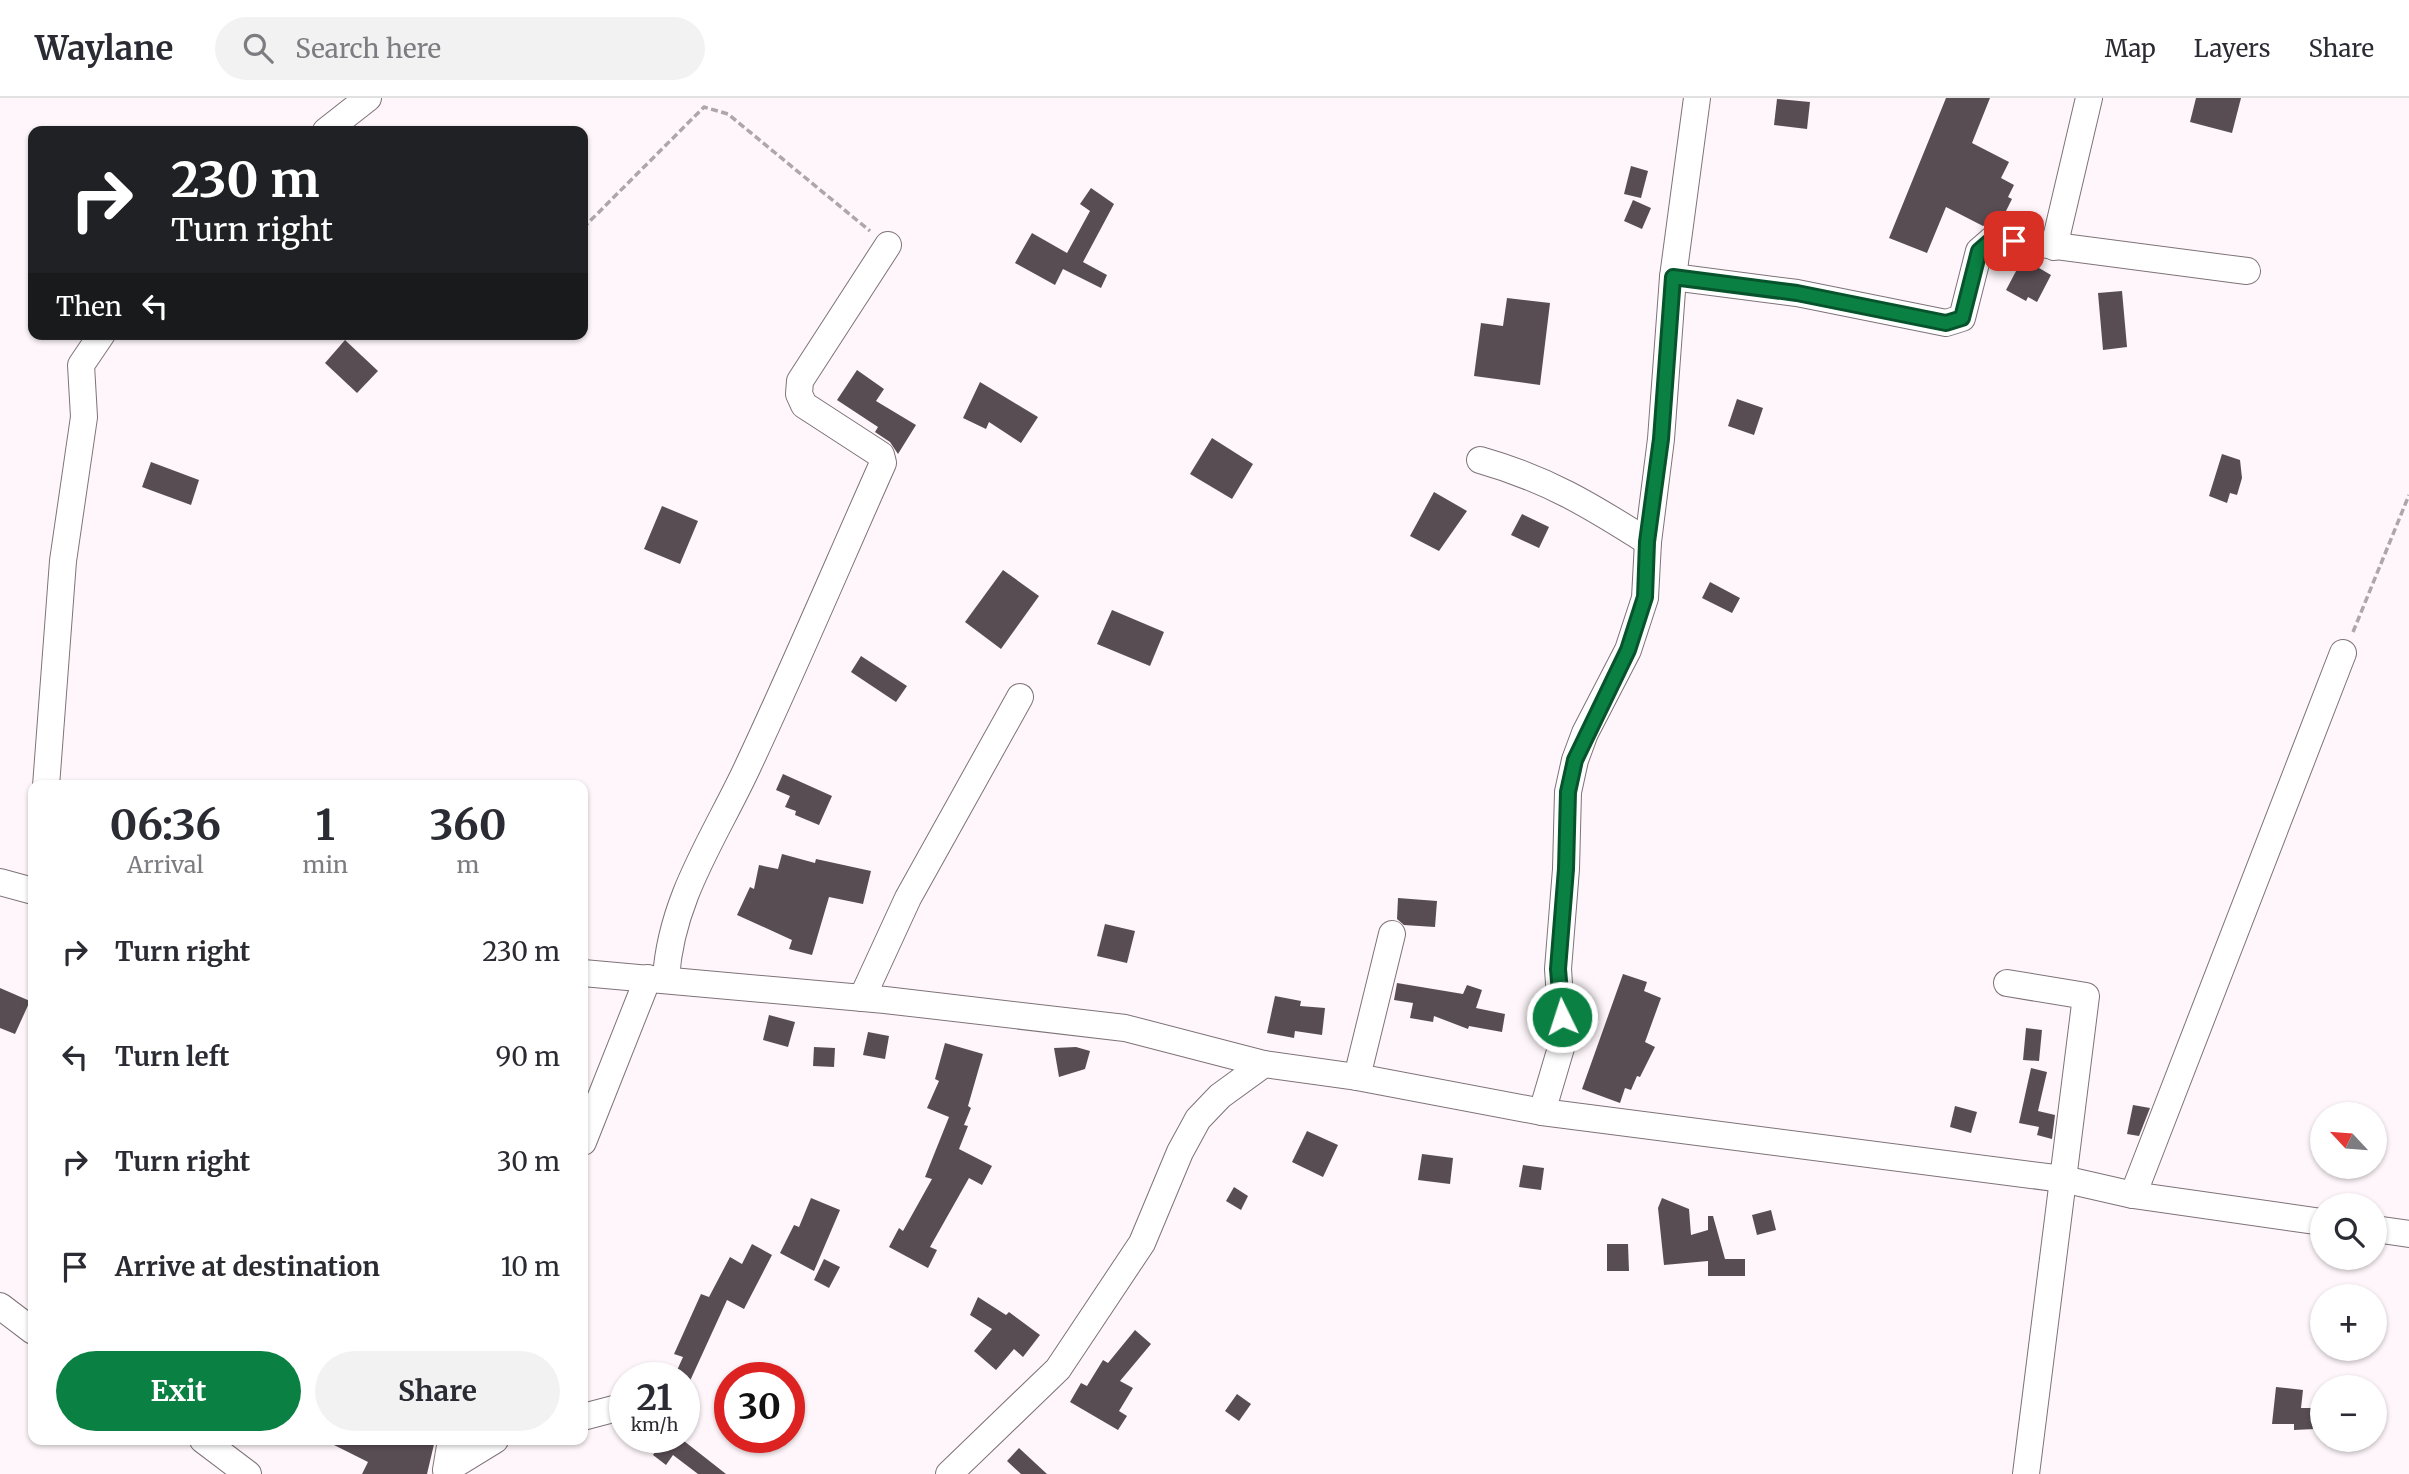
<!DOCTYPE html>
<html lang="en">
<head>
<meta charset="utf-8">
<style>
	body { margin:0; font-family:Merriweather,serif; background:#f2f2f3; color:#2b2b33; height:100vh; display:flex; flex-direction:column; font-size:26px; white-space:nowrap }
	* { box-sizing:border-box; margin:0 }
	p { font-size:23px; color:#7c7c81 }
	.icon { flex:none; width:38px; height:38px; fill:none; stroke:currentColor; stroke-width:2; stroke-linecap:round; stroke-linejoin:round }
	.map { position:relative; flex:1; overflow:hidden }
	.panel { position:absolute; left:28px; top:682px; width:560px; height:665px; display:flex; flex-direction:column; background:#fff; border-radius:14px; box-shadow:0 2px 5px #0004 }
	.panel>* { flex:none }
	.banner { position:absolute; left:28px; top:28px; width:560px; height:214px; border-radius:14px; box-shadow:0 2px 5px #0004; background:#202124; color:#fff; overflow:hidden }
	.needle { width:46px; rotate:296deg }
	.tools { position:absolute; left:2310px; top:1004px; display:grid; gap:14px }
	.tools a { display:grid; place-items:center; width:77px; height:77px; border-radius:50%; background:#fff; box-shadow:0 2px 5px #0004; font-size:35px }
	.speed { position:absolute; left:609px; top:1264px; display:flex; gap:14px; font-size:35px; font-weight:700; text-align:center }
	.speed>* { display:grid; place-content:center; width:91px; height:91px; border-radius:50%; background:#fff; box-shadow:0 2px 5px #0004; line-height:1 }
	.speed small { font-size:18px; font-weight:400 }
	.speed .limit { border:10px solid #d22; background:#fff; color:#111 }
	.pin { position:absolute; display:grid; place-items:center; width:60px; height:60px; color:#fff; margin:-30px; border-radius:14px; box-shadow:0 4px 10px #0006 }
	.me { position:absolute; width:77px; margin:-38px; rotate:356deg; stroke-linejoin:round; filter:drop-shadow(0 0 5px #0008) }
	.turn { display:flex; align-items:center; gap:24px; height:147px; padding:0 28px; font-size:32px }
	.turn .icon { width:91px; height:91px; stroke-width:2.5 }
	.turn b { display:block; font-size:49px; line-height:60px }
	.then { display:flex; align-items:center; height:66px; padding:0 28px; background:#0003; gap:14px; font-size:26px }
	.eta { display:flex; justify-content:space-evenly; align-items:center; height:119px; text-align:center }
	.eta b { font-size:42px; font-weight:700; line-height:49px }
	.primary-button { display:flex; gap:14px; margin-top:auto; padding:14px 28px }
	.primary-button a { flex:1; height:80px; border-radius:42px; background:#0b8043; color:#fff; font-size:28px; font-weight:700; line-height:80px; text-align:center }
	.primary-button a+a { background:#f2f2f3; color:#2b2b33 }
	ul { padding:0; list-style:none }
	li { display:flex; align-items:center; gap:21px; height:105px; padding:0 28px }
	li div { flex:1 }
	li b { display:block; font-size:26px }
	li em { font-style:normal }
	header { display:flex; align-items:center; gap:42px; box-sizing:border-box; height:98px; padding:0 35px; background:#fff; border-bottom:2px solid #e1e1e2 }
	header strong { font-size:33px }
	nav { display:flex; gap:38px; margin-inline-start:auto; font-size:24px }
	.search { width:490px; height:63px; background:#f2f2f3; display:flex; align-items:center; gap:18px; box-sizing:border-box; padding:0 24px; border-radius:38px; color:#7c7c81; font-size:26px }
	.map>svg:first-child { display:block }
</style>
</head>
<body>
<header>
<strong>Waylane</strong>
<div class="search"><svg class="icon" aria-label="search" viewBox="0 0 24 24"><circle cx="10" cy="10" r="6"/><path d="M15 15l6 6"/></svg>Search here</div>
<nav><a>Map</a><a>Layers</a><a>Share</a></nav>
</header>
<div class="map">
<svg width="2409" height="1376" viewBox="0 0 2409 1376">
	<rect width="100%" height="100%" fill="#fef6fa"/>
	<g fill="#584d53">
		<path d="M1946,0h44l-18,45 37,19 -8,16 13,7 -6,12 4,2 -12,24 -7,-2 -10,5 -37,-19 -19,46 -38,-15z"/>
		<path d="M2196,0h45l-9,35 -42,-11z"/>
		<path d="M1777,1l33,3 -3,27 -33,-4z"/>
		<path d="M1631,68l17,5 -7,27 -17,-4z"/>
		<path d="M1091,90l23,16 -31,58 24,13 -6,13 -38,-19 -8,16 -40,-22 17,-30 35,20 23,-42 -10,-7z"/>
		<path d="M1633,102l18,8 -9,21 -18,-8z"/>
		<path d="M2023,160l20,4 -4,6 12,7 -14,27 -9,-5 -2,4 -20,-11z"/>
		<path d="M2122,193l5,56 -24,3 -5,-57z"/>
		<path d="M1507,200l43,5 -10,82 -66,-9 7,-53 22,3z"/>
		<path d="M345,242l33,31 -21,22 -32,-30z"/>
		<path d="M857,272l27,19 -8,12 40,24 -18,29 -8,-12 -15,-10 3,-5 -41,-27z"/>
		<path d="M980,284l58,35 -17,26 -32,-21 -3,7 -23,-11z"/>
		<path d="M1737,301l26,9 -9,27 -26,-9z"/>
		<path d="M1212,340l41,26 -21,35 -42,-25z"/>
		<path d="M2222,356l18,6 2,18 -5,17 -7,-2 -3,10 -18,-7z"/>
		<path d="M151,364l48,18 -8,25 -49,-18z"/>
		<path d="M1434,394l33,19 -28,40 -29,-15z"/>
		<path d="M662,408l36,15 -18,43 -36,-15z"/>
		<path d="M1522,416l27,13 -10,21 -28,-13z"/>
		<path d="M1003,472l36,26 -38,53 -36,-27z"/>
		<path d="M1710,484l30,16 -8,15 -30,-15z"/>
		<path d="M1112,512l52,22 -14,34 -53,-22z"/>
		<path d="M861,558l46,30 -11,16 -45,-30z"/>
		<path d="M783,676l49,22 -13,29 -24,-10 1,-4 -11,-4 5,-11 -14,-6z"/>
		<path d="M782,756l33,9 1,-4 55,12 -8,33 -34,-7 -17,58 -23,-6 3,-9 -55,-25 13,-28 4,2 5,-24 19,4z"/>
		<path d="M1398,800l39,3 -2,26 -31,-2 -7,-6z"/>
		<path d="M1105,826l30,7 -8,32 -30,-7z"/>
		<path d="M1623,876l24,8 -3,9 17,7 -16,44 10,5 -15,30 -3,-1 -6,14 -6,-2 -5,15 -38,-14z"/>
		<path d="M1397,885l66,11 4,-9 15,5 -6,18 29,6 -3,18 -33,-6 -1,3 -34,-13 -1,6 -23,-4 3,-15 -19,-3z"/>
		<path d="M0,890l30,13 -15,33 -15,-6z"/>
		<path d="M1275,898l26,5 -1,5 25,2 -3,27 -27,-4 -1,7 -27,-5z"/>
		<path d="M769,917l26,7 -7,25 -25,-7z"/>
		<path d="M2026,930l16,2 -3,31 -16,-1z"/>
		<path d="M868,934l21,4 -4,23 -22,-4z"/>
		<path d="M945,945l38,11 -15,52 3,2 -7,17 4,1 -9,23 33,17 -10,19 -13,-7 -39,69 7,3 -9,18 -39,-21 10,-19 4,3 29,-52 -7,-2 24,-60 -22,-9 12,-27 -4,-2z"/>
		<path d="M814,949l21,1 -1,19 -21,-1z"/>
		<path d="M1076,949l14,4 -5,18 -26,8 -5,-29z"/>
		<path d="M2031,970l16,4 -9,39 17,4 -3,24 -15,-4 2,-8 -20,-4z"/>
		<path d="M2133,1007l17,3 -11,28 -12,-2z"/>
		<path d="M1955,1008l22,6 -6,21 -21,-6z"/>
		<path d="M1307,1033l31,14 -15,32 -31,-15z"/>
		<path d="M1422,1056l31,4 -3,26 -32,-4z"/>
		<path d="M1523,1067l21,3 -3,22 -22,-3z"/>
		<path d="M1234,1089l14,9 -7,14 -15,-9z"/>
		<path d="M811,1100l29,12 -26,61 -34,-18 14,-28 5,2z"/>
		<path d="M1662,1100l27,11 2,26 17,-5v-14h5l12,43h20v17h-37v-15l-44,4 -6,-57z"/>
		<path d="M1771,1112l5,20 -19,5 -5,-20z"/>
		<path d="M752,1146l20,11 -28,54 -17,-9 -43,94v-17h-10l9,-20 -9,-3 27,-60 8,3 21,-40 12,7z"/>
		<path d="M1607,1146h21l1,27h-22z"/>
		<path d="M824,1161l16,8 -11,21 -15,-8z"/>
		<path d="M978,1199l28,18 3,-3 31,23 -17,22 -9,-8 -18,21 -22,-19 18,-22 -22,-14z"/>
		<path d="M1135,1232l16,14 -31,37 13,7 -14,23 8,5 -9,14 -48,-28 11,-19 6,3 16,-26 5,3z"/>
		<path d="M2276,1289l27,3 -2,18h13l1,21 -21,1v-6h-22z"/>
		<path d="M1237,1296l14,10 -12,17 -14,-10z"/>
		<path d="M649,1339h38l-3,4 42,33h-28l-25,-19 -7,10 -13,-10 7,-10z"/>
		<path d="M324,1342h111l-8,34h-65l6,-12z"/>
		<path d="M1019,1350l28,26h-26l-14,-13z"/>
	</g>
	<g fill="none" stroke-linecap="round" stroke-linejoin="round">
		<g stroke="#7e7278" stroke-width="28">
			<g id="minor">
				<path d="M326,33l42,-33"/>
				<path d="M2054,149l35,-149"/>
				<path d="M1673,179l124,16 149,30 16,-5 17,-67 15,-13 253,33"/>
				<path d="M1480,362c67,19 110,45 168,82"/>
				<path d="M46,688l17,-225 21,-144 -3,-52 21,-31"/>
				<path d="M0,784l33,9"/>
				<path d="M583,875l302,27 240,28 139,36"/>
				<path d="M666,880c5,-80 49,-141 82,-212 47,-100 90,-202 135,-303l-2,-8 -77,-50 -5,-11 1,-13 88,-136"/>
				<path d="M2007,885l79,13 -60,478"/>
				<path d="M862,900l46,-100 112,-201"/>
				<path d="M1357,979l35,-143"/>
				<path d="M1542,1014l21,-71 -5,-72 8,-100 2,-77 7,-32 10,-27 43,-83 17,-52 3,-56 13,-103 12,-162 24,-179"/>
				<path d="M583,1044l65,-164"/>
				<path d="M2133,1097l210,-542"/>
				<path d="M2375,1131l34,5"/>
				<path d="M0,1208l33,25"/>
				<path d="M583,1319l38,-10"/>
				<path d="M203,1342l45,34"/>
				<path d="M451,1342l-5,30 49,-30"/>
				<path d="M949,1376l109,-105 84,-126 38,-91 18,-33 22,-23 44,-32 93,13 185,35 521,67 70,16 189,27"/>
			</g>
		</g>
		<g stroke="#ada6aa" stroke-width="3.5" stroke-dasharray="7 3.5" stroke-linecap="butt">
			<path d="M583,130l121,-121 24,7 142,117"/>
			<path d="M549,236l3,3"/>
			<path d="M2353,534l56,-137"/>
		</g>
		<use href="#minor" stroke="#fff" stroke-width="26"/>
	</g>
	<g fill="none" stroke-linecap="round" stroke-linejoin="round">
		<g stroke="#07532c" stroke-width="18">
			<path id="route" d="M1562,919l-4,-48 8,-100 2,-77 7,-32 53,-110 17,-53 2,-55 14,-103 12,-162 124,16 149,30 16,-5 17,-67 15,-13 20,3"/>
		</g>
		<use href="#route" stroke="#0b8043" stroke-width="12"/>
	</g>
</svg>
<div class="tools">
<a><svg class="needle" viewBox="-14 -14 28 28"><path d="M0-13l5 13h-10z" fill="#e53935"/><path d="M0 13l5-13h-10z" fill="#7c7c81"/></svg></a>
<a><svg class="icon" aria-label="search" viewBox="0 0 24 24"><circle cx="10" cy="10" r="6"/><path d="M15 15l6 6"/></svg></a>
<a>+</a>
<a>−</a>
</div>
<div class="speed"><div>21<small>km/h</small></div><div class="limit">30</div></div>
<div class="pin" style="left:2014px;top:143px;background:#d93025"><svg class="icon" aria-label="arrive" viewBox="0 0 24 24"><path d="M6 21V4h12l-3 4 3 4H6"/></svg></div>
<svg class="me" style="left:1562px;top:919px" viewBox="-20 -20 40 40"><circle r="17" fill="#0b8043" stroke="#fff" stroke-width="3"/><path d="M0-11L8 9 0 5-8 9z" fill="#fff"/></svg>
<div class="banner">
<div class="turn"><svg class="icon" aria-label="right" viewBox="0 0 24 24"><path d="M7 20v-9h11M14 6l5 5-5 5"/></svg><div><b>230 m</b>Turn right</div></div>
<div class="then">Then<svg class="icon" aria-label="left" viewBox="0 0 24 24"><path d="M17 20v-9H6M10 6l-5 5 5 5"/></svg></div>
</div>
<section class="panel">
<div class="eta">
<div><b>06:36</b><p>Arrival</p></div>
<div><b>1</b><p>min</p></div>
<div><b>360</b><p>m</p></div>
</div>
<ul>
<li><svg class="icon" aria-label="right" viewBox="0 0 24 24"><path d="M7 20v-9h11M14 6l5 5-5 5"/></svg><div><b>Turn right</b></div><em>230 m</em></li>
<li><svg class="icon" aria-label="left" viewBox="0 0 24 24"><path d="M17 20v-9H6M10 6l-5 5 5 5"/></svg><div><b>Turn left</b></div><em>90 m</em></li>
<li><svg class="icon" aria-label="right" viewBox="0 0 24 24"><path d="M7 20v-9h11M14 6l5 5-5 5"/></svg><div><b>Turn right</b></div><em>30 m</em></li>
<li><svg class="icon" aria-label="arrive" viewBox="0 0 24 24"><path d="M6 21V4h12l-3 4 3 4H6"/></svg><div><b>Arrive at destination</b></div><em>10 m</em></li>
</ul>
<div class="primary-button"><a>Exit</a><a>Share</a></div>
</section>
</div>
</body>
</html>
